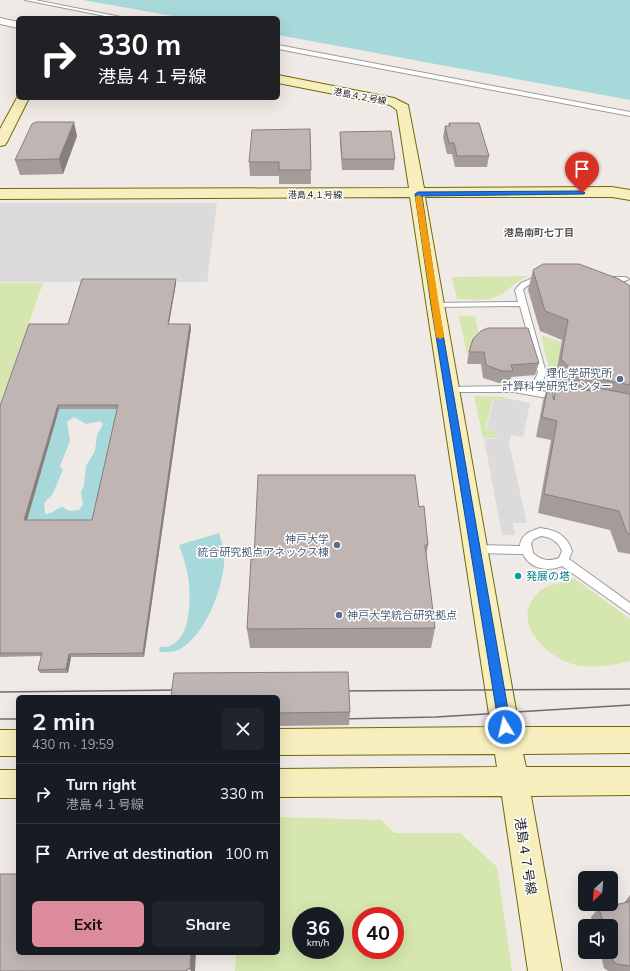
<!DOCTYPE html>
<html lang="en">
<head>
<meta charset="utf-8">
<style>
	body { margin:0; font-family:Mulish,"Noto Sans JP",sans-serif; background:#20242c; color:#f1f3f6; height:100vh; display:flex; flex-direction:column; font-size:15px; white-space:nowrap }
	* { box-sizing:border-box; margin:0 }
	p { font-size:13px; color:#9ea1a6 }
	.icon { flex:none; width:22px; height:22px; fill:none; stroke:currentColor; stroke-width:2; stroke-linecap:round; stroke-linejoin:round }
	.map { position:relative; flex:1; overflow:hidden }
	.sheet { position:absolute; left:16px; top:695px; width:264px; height:260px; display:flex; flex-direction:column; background:#171b24; border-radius:6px; box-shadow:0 4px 16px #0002 }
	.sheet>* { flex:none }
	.guide { position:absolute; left:16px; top:16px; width:264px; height:84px; border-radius:6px; box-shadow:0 4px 16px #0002; background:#202124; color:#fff; overflow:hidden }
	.needle { width:26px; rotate:206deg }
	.controls { position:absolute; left:578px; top:871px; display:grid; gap:8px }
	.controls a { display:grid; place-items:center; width:40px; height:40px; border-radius:6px; background:#171b24; box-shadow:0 4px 16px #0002; font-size:20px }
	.speed { position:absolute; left:292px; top:907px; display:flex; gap:8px; font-size:20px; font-weight:700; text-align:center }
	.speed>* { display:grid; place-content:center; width:52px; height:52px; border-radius:50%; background:#171b24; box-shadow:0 4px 16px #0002; line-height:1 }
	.speed small { font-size:10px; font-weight:400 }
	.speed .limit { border:6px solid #d22; background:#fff; color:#111 }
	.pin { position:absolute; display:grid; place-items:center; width:34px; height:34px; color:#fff; margin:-41px -17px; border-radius:50% 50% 50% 0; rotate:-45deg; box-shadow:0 0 4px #0007 }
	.pin .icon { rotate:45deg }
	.me { position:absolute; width:44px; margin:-22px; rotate:351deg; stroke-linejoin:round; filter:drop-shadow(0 0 3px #0008) }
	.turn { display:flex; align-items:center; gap:14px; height:84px; padding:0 16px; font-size:18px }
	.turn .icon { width:52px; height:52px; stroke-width:2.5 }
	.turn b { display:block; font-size:28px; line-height:34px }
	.round { display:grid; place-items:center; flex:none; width:42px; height:42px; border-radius:6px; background:#20242c }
	.summary { display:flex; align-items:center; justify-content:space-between; height:68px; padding:0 16px }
	h1 { font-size:24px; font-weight:700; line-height:30px }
	.button { display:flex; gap:8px; margin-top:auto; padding:8px 16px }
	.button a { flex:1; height:46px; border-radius:6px; background:#dc8b9c; color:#111; font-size:16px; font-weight:700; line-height:46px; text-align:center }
	.button a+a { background:#20242c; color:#f1f3f6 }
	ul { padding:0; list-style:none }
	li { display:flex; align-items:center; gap:12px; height:60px; padding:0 16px; border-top:1px solid #363941 }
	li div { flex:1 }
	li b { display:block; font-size:15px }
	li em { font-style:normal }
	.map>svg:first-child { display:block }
</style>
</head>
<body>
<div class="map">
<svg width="630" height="971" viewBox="0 0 630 971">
	<rect width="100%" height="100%" fill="#efeae6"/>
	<g fill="#d5e7ae" fill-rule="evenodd">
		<path d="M530,276c-16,5 -20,14 -32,20 -12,6 -28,3 -41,3l-5,-22z"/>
		<path d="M0,283h43l-43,121z"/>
		<path d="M459,316h16l5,24 -10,11 -2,8z"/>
		<path d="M541,335l21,7 -7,35 -8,-2 1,-10z"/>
		<path d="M474,396l31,1 -1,4 -11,-2 -8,30 12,3 -2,6h-12z"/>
		<path d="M574,578l56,41v42c-16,4 -33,7 -49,5 -30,-4 -74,-43 -43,-73 10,-11 24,-8 36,-15z"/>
		<path d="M278,817l103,3 14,13h65l37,34 15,104h-277l1,-18h42zM301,916h34v34h-34zM361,916h34v34h-34z"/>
	</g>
	<g fill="#dbdbdb">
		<path d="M0,203h217l-10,79h-207z"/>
		<path d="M505,398l25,5 -7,34 -12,-2 -2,8 18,80h-14l2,12h-13l-18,-96h12l1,-7 -11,-3 8,-30 10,2z"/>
	</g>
	<g fill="#a8d9da" fill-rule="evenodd">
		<path d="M83,0h547v100l-352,-65v-17h-94z"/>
		<path d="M59,409h60l-26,115h-67zM74,417l12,7 14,-3 3,3 -6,11 -2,16 -9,15 -2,19 -3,7 2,12 -4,6 -10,1 -6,-4c-7,1 -10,7 -18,7l-1,-11 8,-8 11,-25 -3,-4 10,-25 -3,-19z"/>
		<path d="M219,533c1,5 4,12 5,18 3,29 -17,83 -44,98 -6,4 -14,3 -21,3l1,-5c33,3 32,-53 27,-76 -2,-9 -5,-18 -8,-26z"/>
	</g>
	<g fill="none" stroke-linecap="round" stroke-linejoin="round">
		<g stroke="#9c9c9c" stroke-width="2">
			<g id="lane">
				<path d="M25,0h10l91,18h-11z"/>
				<path d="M278,45l352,67v4l-352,-67z"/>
				<path d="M603,277h22l4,2c-5,4 -22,4 -27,0z"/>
				<path d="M533,278h11l4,2c-8,6 -18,0 -25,10l23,83 -5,12 -4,5 24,5 2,2 -2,2 -3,1 -44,-8h-68l-1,-2 1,-2 3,-1 65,-1 13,2 6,-5 5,-10 -18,-67 -85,1h-3v-4l86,-1 -3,-12 6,-7z"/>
				<path d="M540,528c16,2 27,7 32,23l-3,8 61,44v11l-68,-48c-14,6 -32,3 -39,-12l-47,-1 -4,-1 -1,-3 1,-3 4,-1 44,1c1,-12 11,-15 20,-18zM541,536c9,1 17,5 21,15l-3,7c-11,4 -18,2 -26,-5l-2,-10 3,-4z"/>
			</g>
		</g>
		<g stroke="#9c9c9c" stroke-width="2">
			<path id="street" d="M0,18l18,4v6l-18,-4z"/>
		</g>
		<g stroke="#71690b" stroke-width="2">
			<g id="secondary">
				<path d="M278,75l116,23 14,7 16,83 188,-1 18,3v10l-18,-3h-187l94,530h111v26l-107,1 3,13h104v28l-99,1 31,175h-34l-26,-175 -224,1v-28l219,-2 -2,-13 -217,1v-26l213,-2 -81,-530 -410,2v-10l409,-1 -12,-78 -7,-5 -112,-22z"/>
				<path d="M18,96v2h11l-22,44 -2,3 -5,1v-17z"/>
				<rect x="0" y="730" width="18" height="26"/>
				<rect x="0" y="770" width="18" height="28"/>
			</g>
		</g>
		<use href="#lane" fill="#fff" fill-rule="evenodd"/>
		<use href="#street" fill="#fff" fill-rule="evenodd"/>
		<use href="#secondary" fill="#f6eebd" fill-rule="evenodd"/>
		<g stroke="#6d6d6d" stroke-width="1.5">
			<path d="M338,691l292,-2"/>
			<path d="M0,692l184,-2"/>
			<path d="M0,719h18"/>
			<path d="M338,719l98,-2 194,-12"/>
		</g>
	</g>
	<g fill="#a59c99" fill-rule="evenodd">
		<path d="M449,123l40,33 -2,11h-32l-3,-13h-5l-4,-17 2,-11h3z"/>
		<path d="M310,129l1,55h-32v-8h-29l-1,-14z"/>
		<path d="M340,132l55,27 -1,11h-52l-2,-27z"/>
		<path d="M77,136l-14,38 -43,1 -5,-15z"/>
		<path d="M533,270l97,16v268l-12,-2 -8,-22 -72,-17 13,-73 -15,-3 7,-36 6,-19 4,15 3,-9 5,1 1,-3 -7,-7 7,-39 -22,-9 -12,-41z"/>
		<path d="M176,283l-7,41h21l1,4 -47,329h-73l-3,16h-28l-2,-3 3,-14 -41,1v-251l68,-82zM59,409h58l-25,111h-65z"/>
		<path d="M473,339l66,24 -4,12 -24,2 -1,6h-11l-16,-5 -2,-14h-14l2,-12z"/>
		<path d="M419,507l9,38 -2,12 9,71 -4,20h-181l-3,-19 7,-70z"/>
		<path d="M278,697l72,15 -1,13 -71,1z"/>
		<path d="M630,895v76h-22l-4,-3 -4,-16h11v-26h-18l-2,-9 8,-9 25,-5z"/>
	</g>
	<g fill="#867f7d">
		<path d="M74,122l3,14 -14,38 -4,-15z"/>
		<path d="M176,279v4l-8,45v-4z"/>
		<path d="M190,324l1,4 -47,329 -1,-4z"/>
		<path d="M58,405l1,4 -33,115 -2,-4z"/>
		<path d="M69,654l2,3 -3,16 -2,-4z"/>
		<path d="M191,953h5l-1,18h-4l-1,-2z"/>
	</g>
	<g fill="#c0b5b2" stroke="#867f7d" fill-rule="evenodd">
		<path d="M36,122h38l-15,37 -44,1 17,-36z"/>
		<path d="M449,123h30l10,33h-32l-3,-13h-5l-4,-17h5z"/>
		<path d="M310,129l1,41h-32v-8h-30l3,-32z"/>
		<path d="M391,131l4,28h-53l-2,-27z"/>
		<path d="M543,264h36l40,15 11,7v99l-55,-11 -14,-15 7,-39 -23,-9 -12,-41z"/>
		<path d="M82,279h94l-8,45h22l-47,329 -74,1 -3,15 -28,1 4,-17h-42v-247l29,-82h39zM58,405h60l-26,115h-68z"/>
		<path d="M488,328h40l11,35 -28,2 2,6h-11l-16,-6 -2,-13h-15l4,-13 8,-8z"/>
		<path d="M549,382l5,18 2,-12 6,1v-4l29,6 -5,-5 44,8v140l-3,-1 -8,-22 -75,-17 13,-73 -15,-4z"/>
		<path d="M258,475h157l4,32 5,-1 4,39h-3l10,83 -188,1 4,-70h3z"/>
		<path d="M348,672l2,40 -72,1v-16h-107l3,-24z"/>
		<path d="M0,874h18v79h173l-1,16h-3v2h-187z"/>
		<path d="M630,900v66l-13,-2 -4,-3 -2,-9v-26h-7l-5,-18 30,-6z"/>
	</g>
	<path fill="#1a73e8" stroke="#114b97" d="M582,191l3,2 -1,1 -162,2 16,109 73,422 -2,4 -4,2 -4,-2 -2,-4 -68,-422 -16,-111 3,-2z"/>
	<path fill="#f59e0b" d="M419,195l3,2 22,140 -4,2 -4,-2 -21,-140z"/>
	<g fill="#5c6f8a" stroke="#fff" stroke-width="1.5">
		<circle cx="620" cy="379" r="4"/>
		<circle cx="337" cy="545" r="4"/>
		<circle cx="339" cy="615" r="4"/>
	</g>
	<circle fill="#0f9aa8" stroke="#fff" stroke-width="1.5" cx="518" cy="576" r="4"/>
	<g text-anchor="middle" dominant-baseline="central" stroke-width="3" stroke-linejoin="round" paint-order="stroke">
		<g font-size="9" fill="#1f1f1f" stroke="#fff">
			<text transform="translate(360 96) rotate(11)">港島４２号線</text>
			<text x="315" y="194">港島４１号線</text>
		</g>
		<g font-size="10" font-weight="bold" fill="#525252" stroke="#fff">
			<text x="539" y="232">港島南町七丁目</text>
		</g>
		<g font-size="11" fill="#4e5e75" stroke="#fff" text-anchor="end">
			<text x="612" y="373">理化学研究所<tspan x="612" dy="13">計算科学研究センター</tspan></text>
			<text x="329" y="539">神戸大学<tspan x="329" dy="13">統合研究拠点アネックス棟</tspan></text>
			<text x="347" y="615" text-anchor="start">神戸大学統合研究拠点</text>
		</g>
		<g font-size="11" fill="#0d838f" stroke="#fff" text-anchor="start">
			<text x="526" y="576">発展の塔</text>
		</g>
		<g font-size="13" fill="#1f1f1f" stroke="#fff">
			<text transform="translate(526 856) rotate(81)">港島４７号線</text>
		</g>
	</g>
</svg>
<div class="controls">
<a><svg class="needle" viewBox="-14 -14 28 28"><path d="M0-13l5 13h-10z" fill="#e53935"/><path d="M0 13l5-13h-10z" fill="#9ea1a6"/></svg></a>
<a><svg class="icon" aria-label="sound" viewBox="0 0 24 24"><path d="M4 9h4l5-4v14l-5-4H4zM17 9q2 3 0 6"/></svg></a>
</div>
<div class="speed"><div>36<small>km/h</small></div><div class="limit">40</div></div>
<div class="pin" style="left:582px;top:193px;background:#d93025"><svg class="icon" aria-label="arrive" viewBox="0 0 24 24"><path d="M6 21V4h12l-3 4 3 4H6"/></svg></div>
<svg class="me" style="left:505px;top:727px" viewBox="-20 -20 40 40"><circle r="17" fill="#1a73e8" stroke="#fff" stroke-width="3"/><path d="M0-11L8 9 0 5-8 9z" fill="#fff"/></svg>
<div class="guide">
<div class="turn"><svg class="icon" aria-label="right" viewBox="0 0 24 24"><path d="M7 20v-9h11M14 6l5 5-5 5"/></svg><div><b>330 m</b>港島４１号線</div></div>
</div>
<section class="sheet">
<div class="summary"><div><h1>2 min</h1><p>430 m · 19:59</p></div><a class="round"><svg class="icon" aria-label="close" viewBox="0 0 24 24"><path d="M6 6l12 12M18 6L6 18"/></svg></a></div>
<ul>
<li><svg class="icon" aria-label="right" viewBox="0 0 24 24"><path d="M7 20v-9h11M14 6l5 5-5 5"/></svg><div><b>Turn right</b><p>港島４１号線</p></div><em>330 m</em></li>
<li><svg class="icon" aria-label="arrive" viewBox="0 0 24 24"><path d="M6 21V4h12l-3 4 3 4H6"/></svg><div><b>Arrive at destination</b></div><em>100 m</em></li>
</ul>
<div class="button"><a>Exit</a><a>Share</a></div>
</section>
</div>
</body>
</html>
